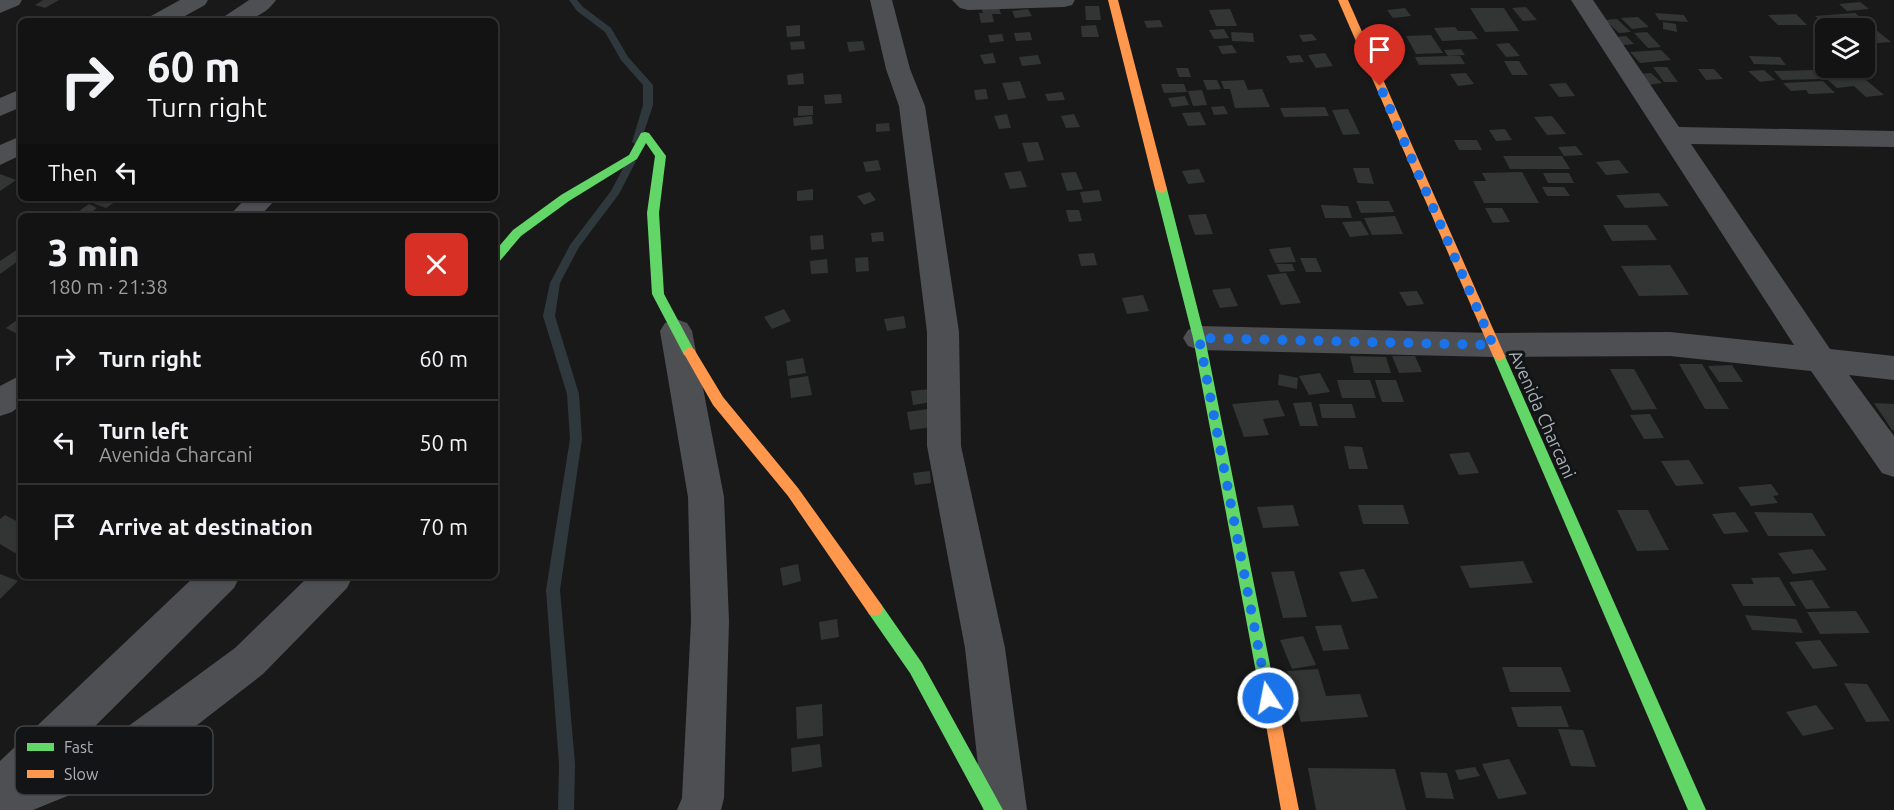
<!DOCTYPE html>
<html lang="en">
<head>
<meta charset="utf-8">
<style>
	body { margin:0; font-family:Ubuntu,sans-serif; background:#202021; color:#f1f3f6; height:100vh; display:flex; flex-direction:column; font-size:22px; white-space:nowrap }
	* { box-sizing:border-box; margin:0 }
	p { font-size:20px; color:#9d9ea0 }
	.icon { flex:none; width:33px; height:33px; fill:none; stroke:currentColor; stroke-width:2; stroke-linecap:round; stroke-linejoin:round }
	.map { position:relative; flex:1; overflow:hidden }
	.sheet { position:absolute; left:18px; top:213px; width:480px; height:366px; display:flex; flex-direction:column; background:#131313; border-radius:9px; box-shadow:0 2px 4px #0004,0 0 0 2px #323233 }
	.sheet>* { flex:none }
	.guide { position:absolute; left:18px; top:18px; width:480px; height:183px; border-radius:9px; box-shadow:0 2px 4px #0004,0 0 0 2px #323233; background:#131313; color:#f1f3f6; overflow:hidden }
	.tools { position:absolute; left:1815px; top:18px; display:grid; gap:12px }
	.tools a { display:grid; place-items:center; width:60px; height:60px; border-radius:9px; background:#131313; box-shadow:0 2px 4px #0004,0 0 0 2px #323233; font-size:30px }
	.pin { position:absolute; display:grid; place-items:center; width:51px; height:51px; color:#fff; margin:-62px -26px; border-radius:50% 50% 50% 0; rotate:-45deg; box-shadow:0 0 6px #0007 }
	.pin .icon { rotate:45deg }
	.me { position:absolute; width:66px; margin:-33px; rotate:349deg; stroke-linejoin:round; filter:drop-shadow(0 0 4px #0008) }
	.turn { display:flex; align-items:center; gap:21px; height:126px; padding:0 30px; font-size:27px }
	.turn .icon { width:78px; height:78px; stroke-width:2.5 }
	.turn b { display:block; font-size:42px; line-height:51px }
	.then { display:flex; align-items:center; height:57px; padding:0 30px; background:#0003; gap:12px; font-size:22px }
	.round { display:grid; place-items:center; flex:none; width:63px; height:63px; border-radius:9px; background:#202021 }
	.overview { display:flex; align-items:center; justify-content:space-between; height:102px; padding:0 30px }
	h1 { font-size:36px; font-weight:800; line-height:45px }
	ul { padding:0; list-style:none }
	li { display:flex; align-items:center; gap:18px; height:84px; padding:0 30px; border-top:2px solid #323233 }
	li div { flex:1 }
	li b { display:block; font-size:22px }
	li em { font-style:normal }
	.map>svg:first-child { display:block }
</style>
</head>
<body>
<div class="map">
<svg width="1894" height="810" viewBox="0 0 1894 810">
	<rect width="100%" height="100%" fill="#191919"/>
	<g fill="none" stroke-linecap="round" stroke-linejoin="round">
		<g fill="#2f383c" fill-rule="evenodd">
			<path d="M569,0h8l6,7 28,21 17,29 25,28v20l-13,39 -3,1 -5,-3 11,-37v-20l-22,-25 -16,-28 -28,-21z"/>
			<path d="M631,158l5,3 -17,33 -40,53 -19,36 -5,33 24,78 3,45 -22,151 15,174 -1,46h-16l1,-46 -13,-174 24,-151 -3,-45 -24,-78 7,-33 20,-38 41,-54 17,-32z"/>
		</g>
	</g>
	<g fill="#333434">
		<path d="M43,0h16l-14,8 -10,-3z"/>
		<path d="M1860,2l9,7 -22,2 -8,-7z"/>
		<path d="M998,5l3,9h-9l2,8 -13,1 -2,-10h4l-2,-7z"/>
		<path d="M1085,6h14l2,14h-15z"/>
		<path d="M1526,7l11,13 -14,1 -11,-13z"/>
		<path d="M1405,8l6,8 -18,2 -6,-8z"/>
		<path d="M1470,8h34l15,23 -34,1z"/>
		<path d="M1028,9l4,7 -17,2 -3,-7z"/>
		<path d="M1230,9l7,17h-21l-7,-16z"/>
		<path d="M1655,13l29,2 4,7 -29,-2z"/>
		<path d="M1855,13l36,29 -27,2v-16h-35l-14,-12z"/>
		<path d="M1796,14l11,11h-29l-10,-10z"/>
		<path d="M1638,17l11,10 -17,2 -11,-11z"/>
		<path d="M1617,19l14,13 -12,1 -14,-13z"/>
		<path d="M1160,20l3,7 -16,1 -3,-7z"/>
		<path d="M1663,22l13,2 1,8 -14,-3z"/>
		<path d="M800,25v11l-13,1 -1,-11z"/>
		<path d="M1096,25l3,12h-17l-1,-11z"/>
		<path d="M1455,27l3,4h14l6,8 -36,2 -8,-13z"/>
		<path d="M1224,29l5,9 -15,1 -5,-9z"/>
		<path d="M1030,32l2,8 -16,1 -2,-8z"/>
		<path d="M1231,32l22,1 1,9 -22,-1z"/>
		<path d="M1647,32l14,15 -13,1 -14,-15z"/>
		<path d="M1002,34l2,7 -14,2 -2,-8z"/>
		<path d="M1312,34l5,6 -14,2 -4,-7z"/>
		<path d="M1431,35l12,18 -27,1 -10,-18z"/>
		<path d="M1626,36l8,8 -11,1 -8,-8z"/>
		<path d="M804,41l1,8 -14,1 -1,-8z"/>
		<path d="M863,41l2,9 -16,2 -2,-10z"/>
		<path d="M1509,43l11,13 -14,1 -10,-13z"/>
		<path d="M1232,45l5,8 -15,1 -4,-8z"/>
		<path d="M1461,49l4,6 -17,1 -4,-6z"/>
		<path d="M1661,50l10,10 -31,3 -10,-11z"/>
		<path d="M993,53l3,10 -12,1 -4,-9z"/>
		<path d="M1325,53l8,13 -17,2 -8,-13z"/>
		<path d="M1038,55l3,9 -19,2 -3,-9z"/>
		<path d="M1300,55l4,7 -14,1 -4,-7z"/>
		<path d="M1450,56h10l5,8 -46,1 -4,-8z"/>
		<path d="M1749,56l31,1 6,8 -32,-1z"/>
		<path d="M1504,61h15l9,14h-16z"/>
		<path d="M1653,67h14l11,15h-14z"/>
		<path d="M1176,68h12l3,9h-12z"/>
		<path d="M1698,69h16l9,10 -17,1z"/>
		<path d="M1764,70l11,10 -15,2 -12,-11z"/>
		<path d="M1815,70l8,9 -41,1 -8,-9z"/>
		<path d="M1854,70l30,25 -18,2 -12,-11 -17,2 -17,-15z"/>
		<path d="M803,73l1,11 -16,1 -1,-10z"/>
		<path d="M1466,73l8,11 -16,2 -8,-12z"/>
		<path d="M1651,73l11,10 -14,2 -10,-11z"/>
		<path d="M1203,80h14l4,9 -14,1z"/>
		<path d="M1244,80l4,10 14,-1 8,18 -35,1 -5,-19h-6l-3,-8z"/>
		<path d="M1020,81l6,17 -18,2 -6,-17z"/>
		<path d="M1823,81l12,12 -26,1 -3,-4 -15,1 -8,-8z"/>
		<path d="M1566,83l9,13 -16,1 -10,-13z"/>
		<path d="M1161,84h23l3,8 -23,1z"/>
		<path d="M986,89l2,10 -12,1 -2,-10z"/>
		<path d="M1202,90l5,15 -14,1 -5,-15z"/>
		<path d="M1062,92l3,8 -17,1 -3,-7z"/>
		<path d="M841,94l1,9 -17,1 -1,-9z"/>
		<path d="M1185,96l4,9 -17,2 -4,-9z"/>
		<path d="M798,106h15v9l-15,1z"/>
		<path d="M1224,106l4,8 -14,1 -3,-8z"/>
		<path d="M1325,107l4,9 -45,1 -4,-9z"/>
		<path d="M1348,109l12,25 -17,1 -11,-25z"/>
		<path d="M1200,112l6,13 -18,1 -6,-13z"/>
		<path d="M1007,114l4,14 -12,1 -5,-13z"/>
		<path d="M1074,114l6,13 -14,1 -5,-12z"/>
		<path d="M812,116l1,8 -19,2 -1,-8z"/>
		<path d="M1552,116l14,18 -19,1 -13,-18z"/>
		<path d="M889,123l1,8 -14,1v-8z"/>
		<path d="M1505,129l7,11 -16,1 -7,-11z"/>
		<path d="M1454,140h23l5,10h-23z"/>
		<path d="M1038,142l6,18 -16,2 -6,-19z"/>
		<path d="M1576,146l7,9 -19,1 -6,-9z"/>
		<path d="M1503,156h59l8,13h-60z"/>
		<path d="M878,160l3,10 -15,2 -3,-10z"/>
		<path d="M1619,160l10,13 -23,2 -10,-13z"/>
		<path d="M1353,168h16l5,16 -16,-1z"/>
		<path d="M1199,169l6,13 -17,2 -6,-13z"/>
		<path d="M1021,171l6,16 -17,2 -6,-16z"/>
		<path d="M1076,172l7,17 -16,2 -6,-18z"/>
		<path d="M1522,172l17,31h-55l-11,-22h13l-4,-8z"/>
		<path d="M1543,173h26l5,10h-26z"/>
		<path d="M0,174l16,6 -16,11z"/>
		<path d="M1542,187h22l6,9h-23z"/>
		<path d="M813,189v11l-16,1v-10z"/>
		<path d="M1099,190l3,11 -19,2 -3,-11z"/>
		<path d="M870,192l6,8 -12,5 -7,-9z"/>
		<path d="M1659,193l10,13 -44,2 -9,-13z"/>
		<path d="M97,198h24l-15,10 -16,-6z"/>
		<path d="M1356,201h33l5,11 -33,1z"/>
		<path d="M89,204l8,4 -11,8h-14z"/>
		<path d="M1321,205l27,1 4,12h-27z"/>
		<path d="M1485,208h17l8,14 -17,1z"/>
		<path d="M1066,210h13l3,11 -13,1z"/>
		<path d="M1206,214l7,20 -18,1 -7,-20z"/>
		<path d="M1395,216l8,18 -31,1 -8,-17z"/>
		<path d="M1361,221l8,14 -19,2 -8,-15z"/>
		<path d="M1603,225h44l10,15 -45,1z"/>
		<path d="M883,232l1,9 -12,1 -1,-9z"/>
		<path d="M823,235l1,14 -13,1 -1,-14z"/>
		<path d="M21,247v12l-21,15v-13z"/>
		<path d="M1290,247l6,15 -21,1 -6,-14z"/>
		<path d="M1094,253l3,12 -16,1 -3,-12z"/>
		<path d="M868,257l1,14 -13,1 -1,-14z"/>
		<path d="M1300,258h16l6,14h-16z"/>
		<path d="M827,259l1,14 -17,1 -1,-13z"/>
		<path d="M1276,264h16l3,7 -15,1z"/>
		<path d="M1670,265l19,30 -50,1 -18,-30z"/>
		<path d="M1286,273l15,30 -20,2 -14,-30z"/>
		<path d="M1230,288l8,18 -18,2 -8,-18z"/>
		<path d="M1417,291l7,13 -17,2 -8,-14z"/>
		<path d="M1143,295l6,16 -22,3 -5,-16z"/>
		<path d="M784,309l7,12 -19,8 -8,-12z"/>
		<path d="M904,316l2,12 -19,3 -3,-12z"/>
		<path d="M21,317v19l-15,-8z"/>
		<path d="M1350,356l36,1 5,16h-37z"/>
		<path d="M1392,356h23l7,16 -23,1z"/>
		<path d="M803,358l3,15 -18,3 -2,-15z"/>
		<path d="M1679,364h23l27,45h-24z"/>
		<path d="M1732,365l11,17h-24l-11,-16z"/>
		<path d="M1610,369h24l23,40 -25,1z"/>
		<path d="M1320,373l10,19 -21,3 -10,-19z"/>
		<path d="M1279,374l19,4 -1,11 -19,-4z"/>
		<path d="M808,376l4,19 -21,3 -2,-19z"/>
		<path d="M1337,380h33l6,18h-34z"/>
		<path d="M1375,380h21l8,22h-22z"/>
		<path d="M930,389l2,13 -19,3 -2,-14z"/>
		<path d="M1278,400l7,16 -22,3 6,16 -25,2 -12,-33z"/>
		<path d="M1311,402l7,24h-18l-7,-23z"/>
		<path d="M1874,403l20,1v26h-2z"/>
		<path d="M1319,404h33l4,14h-34z"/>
		<path d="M928,409l4,18 -22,3 -3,-18z"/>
		<path d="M1650,414l14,24 -20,1 -14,-24z"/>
		<path d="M1344,446l18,1 6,22h-19z"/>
		<path d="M1469,452l10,21 -20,2 -10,-21z"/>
		<path d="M1689,460l15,24 -28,2 -15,-25z"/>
		<path d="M930,471l1,12 -16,2 -2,-12z"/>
		<path d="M1771,484l8,11 -6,1 5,7 -27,3 -13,-19z"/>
		<path d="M1293,505l6,21 -36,2 -6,-21z"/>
		<path d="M1358,505h45l6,19h-46z"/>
		<path d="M1617,510h31l21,40 -32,1z"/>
		<path d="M1735,512l14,20 -25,2 -12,-20z"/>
		<path d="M1754,512l58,1 14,23h-58z"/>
		<path d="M5,515l13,7 3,-3v30l-6,4 -15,-9v-25z"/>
		<path d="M1812,549l15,21 -34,4 -15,-21z"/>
		<path d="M1523,561l10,22 -63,5 -10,-22z"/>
		<path d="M798,564l3,17 -18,5 -3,-18z"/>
		<path d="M1364,569l14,29 -26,4 -13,-30z"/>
		<path d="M1294,571l13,46 -24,1 -12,-46z"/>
		<path d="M0,574l18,7 -18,18z"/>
		<path d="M1779,577l17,29h-53l-12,-22h23l-3,-6z"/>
		<path d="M1812,580l18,28 -24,1 -17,-27z"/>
		<path d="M1856,611l14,22 -50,1 -13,-22z"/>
		<path d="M1745,615l51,4 7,14 -51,-3z"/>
		<path d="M837,619l2,18 -18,3 -2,-18z"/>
		<path d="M1341,625l8,24 -26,2 -8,-25z"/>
		<path d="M1303,636l13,29 -24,4 -12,-29z"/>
		<path d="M1820,640l18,26 -25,3 -18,-27z"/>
		<path d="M1502,667h59l10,25h-61z"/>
		<path d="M1318,669l8,27 34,-2 8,23 -67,5 -14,-51z"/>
		<path d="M1844,683l23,1 23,37 -24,1z"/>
		<path d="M822,704l1,32 -26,3 -1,-32z"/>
		<path d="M1816,705l18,24 -31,7 -17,-24z"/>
		<path d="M1561,706l8,21h-51l-7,-20z"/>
		<path d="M1558,729l25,1 13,37 -25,-1z"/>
		<path d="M820,744l2,23 -30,5 -1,-24z"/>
		<path d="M1509,759l18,35 -29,5 -16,-35z"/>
		<path d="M1475,767l5,9 -21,4 -4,-10z"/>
		<path d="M1308,768l87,1 11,41h-90z"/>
		<path d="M1420,772l27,1 7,26 -28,-1z"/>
	</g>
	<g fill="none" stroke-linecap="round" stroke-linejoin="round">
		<g fill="#4e4f52" fill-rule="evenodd">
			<path d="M0,0h22l-3,5 -19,8z"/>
			<path d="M180,0h28l-3,5 -29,16h-29l4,-5z"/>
			<path d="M249,0h27c-14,20 -33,21 -55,21l4,-5z"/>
			<path d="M870,0h22l18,69 15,37 34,226 2,114 44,202 22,162h-44l-18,-162 -38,-202v-114l-28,-226 -13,-37z"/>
			<path d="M952,0h123l-3,5 -8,2 -96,3 -8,-2z"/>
			<path d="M1571,0h22l86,127 215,4v16l-203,-3 139,205 64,7v24l-45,-5 45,61v41l-12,-4 -71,-102 -141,-15 -177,1 -294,-7 -11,-4 -5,-8 5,-8 11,-4 294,7 177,-1 124,13z"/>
			<path d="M21,89v18l-21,9v-18z"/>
			<path d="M21,136v19l-21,10v-20z"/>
			<path d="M246,198h31l-17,18h-31z"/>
			<path d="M676,319l11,4 5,8 32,166 5,124 -5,177 -3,12h-44l5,-12 9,-177 -3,-124 -28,-166 5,-8z"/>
			<path d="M21,375v30l-9,7 -12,4v-30z"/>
			<path d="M195,576h45l-6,12 -167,166 52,-21 116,-85 74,-72h44l-6,12 -84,86 -115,89 -115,47h-33v-49z"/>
		</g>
		<g fill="#63d668" fill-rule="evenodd">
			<path d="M645,132l4,1 17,23 -7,57 5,81 31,58 -6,5 -5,-2 -32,-61 -5,-81 8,-57 -9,-13 -9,16 -68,42 -48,35 -22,26 -4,1v-12l18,-21 48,-35 68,-40 12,-22z"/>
			<path d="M1161,185l6,4 38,149 77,387 -2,6 -6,2 -6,-2 -2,-6 -73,-387 -38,-149z"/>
			<path d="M1499,351l6,5 201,454h-18l-195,-454z"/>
			<path d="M875,602l6,2 41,59 81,147h-19l-74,-137 -41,-59 -2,-5 2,-5z"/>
		</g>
		<g fill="#ff974d" fill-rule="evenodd">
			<path d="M1108,0h10l49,189 -2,3 -4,1 -6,-4z"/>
			<path d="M1338,0h10l157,356 -1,3 -5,2 -6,-5z"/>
			<path d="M689,347l5,2 29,48 75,91 83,116 2,5 -2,5 -6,2 -6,-2 -81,-118 -75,-91 -30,-53z"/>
			<path d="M1274,717l6,2 2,6 17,85h-18l-15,-85 2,-6z"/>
		</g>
	</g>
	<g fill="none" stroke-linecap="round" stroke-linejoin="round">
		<path stroke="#1a73e8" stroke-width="10" stroke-dasharray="0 18" d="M1268,698l-69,-360 294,7 -113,-259"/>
	</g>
	<g text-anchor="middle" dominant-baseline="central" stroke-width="6" stroke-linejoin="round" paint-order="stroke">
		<g font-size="18" fill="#abb1b9" stroke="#131415">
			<text transform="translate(1543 414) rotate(66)">Avenida Charcani</text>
		</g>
	</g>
	<rect x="15" y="726" width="198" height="69" rx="9" fill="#131415" stroke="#414346" stroke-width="1.5"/>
	<rect x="27" y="743" width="27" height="8" fill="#63d668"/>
	<rect x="27" y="770" width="27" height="8" fill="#ff974d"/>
	<g font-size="16" fill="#abb1b9">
		<text x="64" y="753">Fast</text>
		<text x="64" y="780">Slow</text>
	</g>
</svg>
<div class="tools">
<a><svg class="icon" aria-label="layers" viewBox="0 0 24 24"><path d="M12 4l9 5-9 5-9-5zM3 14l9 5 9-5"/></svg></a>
</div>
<div class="pin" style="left:1380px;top:86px;background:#d93025"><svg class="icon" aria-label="arrive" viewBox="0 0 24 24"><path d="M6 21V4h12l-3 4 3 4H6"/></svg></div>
<svg class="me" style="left:1268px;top:698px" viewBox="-20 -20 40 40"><circle r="17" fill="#1a73e8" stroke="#fff" stroke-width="3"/><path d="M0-11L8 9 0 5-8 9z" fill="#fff"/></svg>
<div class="guide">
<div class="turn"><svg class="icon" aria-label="right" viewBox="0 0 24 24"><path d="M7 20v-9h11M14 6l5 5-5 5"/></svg><div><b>60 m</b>Turn right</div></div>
<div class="then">Then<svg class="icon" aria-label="left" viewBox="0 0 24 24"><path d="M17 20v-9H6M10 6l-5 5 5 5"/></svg></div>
</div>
<section class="sheet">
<div class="overview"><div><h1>3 min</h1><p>180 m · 21:38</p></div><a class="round" style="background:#d93025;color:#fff"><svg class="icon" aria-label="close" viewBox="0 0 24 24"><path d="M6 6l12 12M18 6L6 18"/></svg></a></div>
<ul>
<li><svg class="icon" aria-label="right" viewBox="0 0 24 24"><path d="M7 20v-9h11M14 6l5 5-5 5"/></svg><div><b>Turn right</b></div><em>60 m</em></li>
<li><svg class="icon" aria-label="left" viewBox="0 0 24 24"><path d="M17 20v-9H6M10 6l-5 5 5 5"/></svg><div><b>Turn left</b><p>Avenida Charcani</p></div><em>50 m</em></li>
<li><svg class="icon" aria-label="arrive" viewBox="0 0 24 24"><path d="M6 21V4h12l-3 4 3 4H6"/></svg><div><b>Arrive at destination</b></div><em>70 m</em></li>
</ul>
</section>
</div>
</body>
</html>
